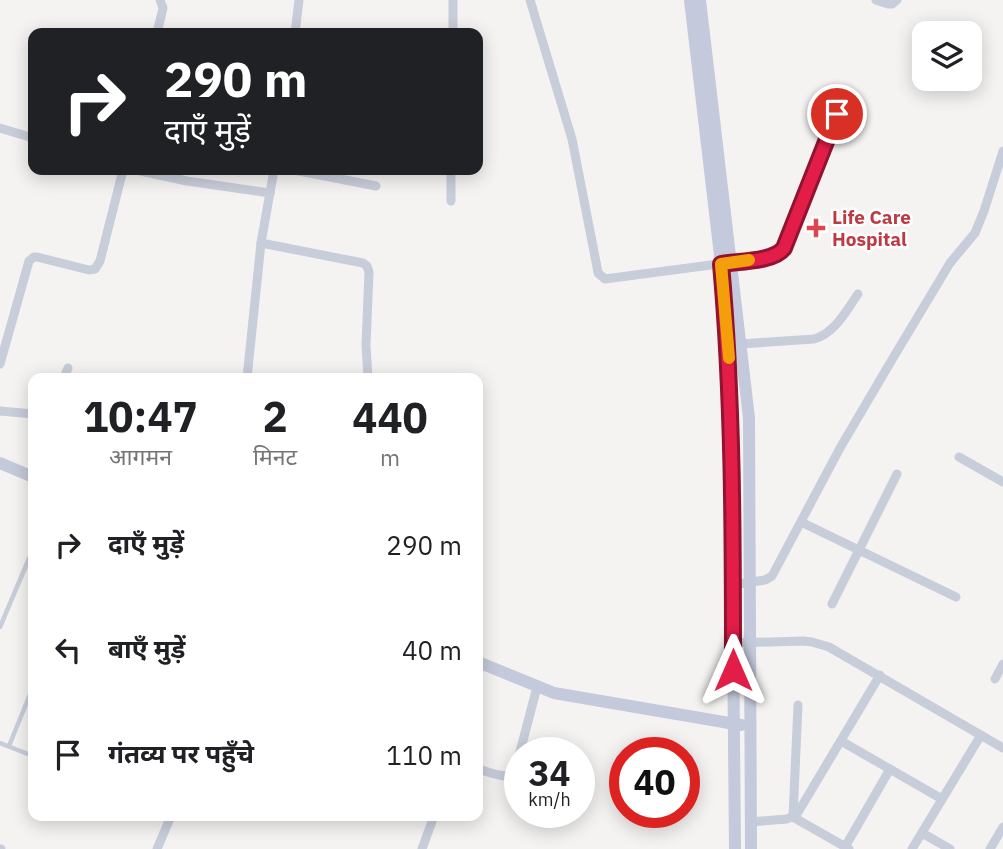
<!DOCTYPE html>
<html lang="hi">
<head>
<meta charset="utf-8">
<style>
	body { margin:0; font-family:"IBM Plex Sans","Noto Sans Devanagari",sans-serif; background:#f6f6f6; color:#202124; height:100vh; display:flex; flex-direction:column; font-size:26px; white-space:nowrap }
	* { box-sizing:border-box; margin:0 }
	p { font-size:23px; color:#757577 }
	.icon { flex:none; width:38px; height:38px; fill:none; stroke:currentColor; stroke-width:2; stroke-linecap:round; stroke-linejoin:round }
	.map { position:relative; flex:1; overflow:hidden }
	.details { position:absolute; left:28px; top:373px; width:455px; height:448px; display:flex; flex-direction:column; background:#fff; border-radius:14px; box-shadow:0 4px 18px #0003 }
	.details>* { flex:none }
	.hud { position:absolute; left:28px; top:28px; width:455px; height:147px; border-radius:14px; box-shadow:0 4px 18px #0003; background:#202124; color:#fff; overflow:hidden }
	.tools { position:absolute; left:912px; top:21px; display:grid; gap:14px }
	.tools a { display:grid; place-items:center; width:70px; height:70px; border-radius:14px; background:#fff; box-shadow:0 4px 18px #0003; font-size:35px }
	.speed { position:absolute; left:504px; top:737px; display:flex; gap:14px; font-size:35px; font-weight:700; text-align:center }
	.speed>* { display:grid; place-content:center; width:91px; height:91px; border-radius:50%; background:#fff; box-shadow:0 4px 18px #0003; line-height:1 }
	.speed small { font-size:18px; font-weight:400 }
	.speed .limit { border:10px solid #d22; background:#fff; color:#111 }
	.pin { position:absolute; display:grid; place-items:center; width:60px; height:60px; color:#fff; margin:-30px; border:4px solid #fff; border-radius:50%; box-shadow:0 2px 7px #0007 }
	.me { position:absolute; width:77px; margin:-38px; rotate:0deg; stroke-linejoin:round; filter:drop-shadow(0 0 5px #0008) }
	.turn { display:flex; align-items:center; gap:24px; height:147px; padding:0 21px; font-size:32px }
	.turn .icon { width:91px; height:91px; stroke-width:2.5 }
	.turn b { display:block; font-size:49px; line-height:60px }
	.eta { display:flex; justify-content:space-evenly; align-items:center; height:119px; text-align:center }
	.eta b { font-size:42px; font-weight:700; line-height:49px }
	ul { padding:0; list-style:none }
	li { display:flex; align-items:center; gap:21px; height:105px; padding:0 21px }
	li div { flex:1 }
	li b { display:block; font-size:26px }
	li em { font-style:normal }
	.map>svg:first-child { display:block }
</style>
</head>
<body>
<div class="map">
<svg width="1003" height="849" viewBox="0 0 1003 849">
	<rect width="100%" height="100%" fill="#f4f3f2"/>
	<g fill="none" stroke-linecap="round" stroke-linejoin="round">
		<g stroke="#c8cdda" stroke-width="4.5">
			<path d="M0,627l33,-78"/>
			<path d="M0,743l33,13"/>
			<path d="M9,746l24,-59"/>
		</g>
		<g stroke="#c8cdda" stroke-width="9">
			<path d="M530,0l42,139 25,128 1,6 7,6 166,-22 9,-3 4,-6 53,-134"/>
			<path d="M876,0l12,4h4l5,-4"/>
			<path d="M157,33l6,-25 -3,-8"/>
			<path d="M295,33l4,-33"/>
			<path d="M453,33v-33"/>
			<path d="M0,128l33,10"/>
			<path d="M136,170l51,11 83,12"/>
			<path d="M294,170l82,16"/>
			<path d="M451,201v-31"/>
			<path d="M261,243l102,20 4,3 2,6 -3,73 2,33"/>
			<path d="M740,344l74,-5c21,-6 32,-28 44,-45"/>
			<path d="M0,364l29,-103 5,-4h3l52,13 6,-1 5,-8 23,-91"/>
			<path d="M64,378l4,-10"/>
			<path d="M247,378l14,-135 13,-73"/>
			<path d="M0,411l33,3"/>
			<path d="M959,457l44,25"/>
			<path d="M801,522l155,75"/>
			<path d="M733,585l32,-5 7,-4 68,-128 53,-90 57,-95 25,-30 9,-22 19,-60"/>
			<path d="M832,604l65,-130"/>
			<path d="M733,643l70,-2 9,1 17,5 174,101"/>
			<path d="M995,679l8,-15"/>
			<path d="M798,705l-5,112 56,32"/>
			<path d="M841,741l101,58"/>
			<path d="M520,752l17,-65"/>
			<path d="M478,769c9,2 29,12 36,3 4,-4 4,-13 6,-18"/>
			<path d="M750,822l37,-3 10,-5 83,-139"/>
			<path d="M922,833l28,16"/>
			<path d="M845,847l45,-78"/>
			<path d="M0,849h1"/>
			<path d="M157,849l14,-33"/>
			<path d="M422,849l12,-33"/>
			<path d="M912,849l69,-114"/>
			<path d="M990,849l13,-22"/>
		</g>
		<g stroke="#c4c9db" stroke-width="12">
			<path d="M690,0l31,264 7,81 3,74 4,430"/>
			<path d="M700,0l49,418 2,431"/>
			<path d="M0,463l33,14"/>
			<path d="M478,662l76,31 187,32"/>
		</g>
	</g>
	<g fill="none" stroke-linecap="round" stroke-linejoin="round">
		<g stroke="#92132f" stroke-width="18">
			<path id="route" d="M733,670c0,-136 0,-271 -12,-406 17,-3 53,-2 63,-16l53,-134"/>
		</g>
		<use href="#route" stroke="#e11d48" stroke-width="12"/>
		<path stroke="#f59e0b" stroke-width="12" d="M729,358l-8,-94 28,-4"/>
	</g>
	<path fill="#e0444e" stroke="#fff" stroke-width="2.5" d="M812.5 217.5h7v7h7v7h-7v7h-7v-7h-7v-7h7z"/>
	<g text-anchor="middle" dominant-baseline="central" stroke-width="5" stroke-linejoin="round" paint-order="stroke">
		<g font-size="19" font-weight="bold" fill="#be3a42" stroke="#fff" text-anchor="start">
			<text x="832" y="217">Life Care<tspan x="832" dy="22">Hospital</tspan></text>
		</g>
	</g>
</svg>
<div class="tools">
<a><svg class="icon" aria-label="layers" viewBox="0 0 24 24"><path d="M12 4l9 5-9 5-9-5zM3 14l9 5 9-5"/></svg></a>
</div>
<div class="speed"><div>34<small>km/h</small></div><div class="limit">40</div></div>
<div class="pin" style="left:837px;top:114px;background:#d93025"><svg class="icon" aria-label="arrive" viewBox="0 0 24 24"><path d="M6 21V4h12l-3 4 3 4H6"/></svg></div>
<svg class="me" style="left:733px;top:670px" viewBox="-20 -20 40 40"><path d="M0-17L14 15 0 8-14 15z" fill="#e11d48" stroke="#fff" stroke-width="4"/></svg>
<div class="hud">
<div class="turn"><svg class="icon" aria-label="right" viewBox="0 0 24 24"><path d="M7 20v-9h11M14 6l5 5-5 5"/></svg><div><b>290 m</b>दाएँ मुड़ें</div></div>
</div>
<section class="details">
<div class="eta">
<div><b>10:47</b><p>आगमन</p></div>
<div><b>2</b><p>मिनट</p></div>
<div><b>440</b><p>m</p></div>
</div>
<ul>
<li><svg class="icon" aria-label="right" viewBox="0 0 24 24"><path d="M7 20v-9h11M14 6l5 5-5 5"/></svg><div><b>दाएँ मुड़ें</b></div><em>290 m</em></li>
<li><svg class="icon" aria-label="left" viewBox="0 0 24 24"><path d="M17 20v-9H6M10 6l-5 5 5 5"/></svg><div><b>बाएँ मुड़ें</b></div><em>40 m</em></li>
<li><svg class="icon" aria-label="arrive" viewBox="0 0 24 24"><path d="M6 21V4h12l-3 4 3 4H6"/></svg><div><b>गंतव्य पर पहुँचे</b></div><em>110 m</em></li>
</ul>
</section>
</div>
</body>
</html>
